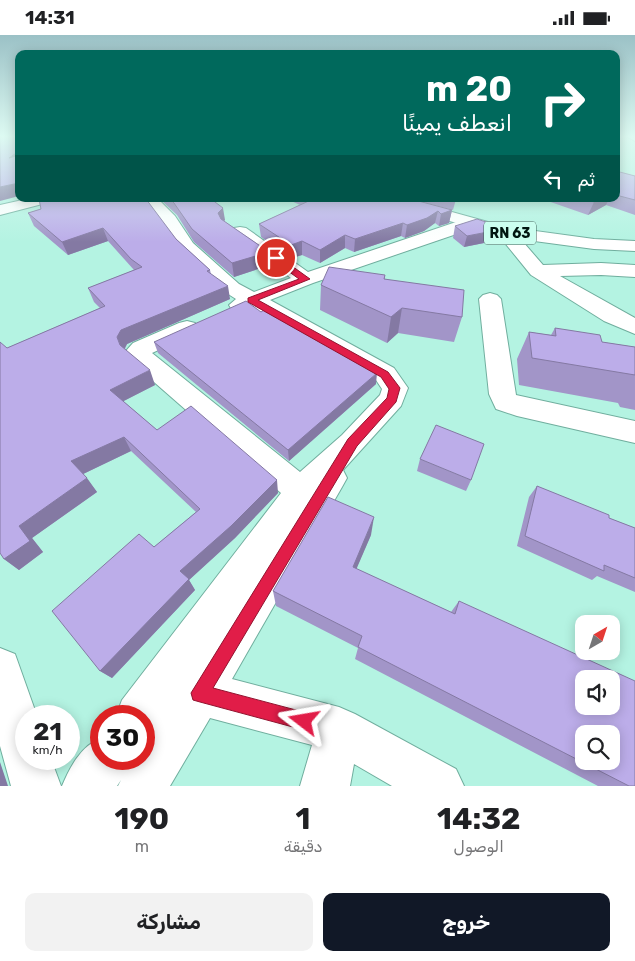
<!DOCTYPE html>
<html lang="ar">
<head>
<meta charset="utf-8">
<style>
	body { margin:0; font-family:Rubik,Cairo,sans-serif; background:#f2f2f2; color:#202124; direction:rtl; height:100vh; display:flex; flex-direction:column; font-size:19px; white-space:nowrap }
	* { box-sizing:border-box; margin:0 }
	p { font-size:16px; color:#757577 }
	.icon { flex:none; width:28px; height:28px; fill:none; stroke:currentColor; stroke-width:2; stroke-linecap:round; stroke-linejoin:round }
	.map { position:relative; height:751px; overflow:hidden; direction:ltr }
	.sheet { display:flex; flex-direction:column; background:#fff; flex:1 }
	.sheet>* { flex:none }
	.banner { position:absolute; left:15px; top:15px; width:605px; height:152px; border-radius:10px; box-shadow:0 2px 12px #0003; direction:rtl; background:#00695c; color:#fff; overflow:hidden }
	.needle { width:32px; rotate:39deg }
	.controls { position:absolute; left:575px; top:580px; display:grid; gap:10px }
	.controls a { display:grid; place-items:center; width:45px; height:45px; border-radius:10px; background:#fff; box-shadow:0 2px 12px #0003; font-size:25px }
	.speed { position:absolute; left:15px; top:670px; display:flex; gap:10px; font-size:25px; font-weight:700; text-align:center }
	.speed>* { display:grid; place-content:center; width:65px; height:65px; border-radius:50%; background:#fff; box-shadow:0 2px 12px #0003; line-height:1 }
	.speed small { font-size:12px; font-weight:400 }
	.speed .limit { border:8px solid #d22; background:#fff; color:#111 }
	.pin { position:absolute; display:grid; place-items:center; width:42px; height:42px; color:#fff; margin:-21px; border:2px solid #fff; border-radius:50%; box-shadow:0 1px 5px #0007 }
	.me { position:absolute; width:55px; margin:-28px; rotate:284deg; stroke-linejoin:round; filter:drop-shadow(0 0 4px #0008) }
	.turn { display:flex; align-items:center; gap:18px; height:105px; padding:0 25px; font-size:22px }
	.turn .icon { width:65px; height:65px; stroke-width:2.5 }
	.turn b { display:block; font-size:35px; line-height:42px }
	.then { display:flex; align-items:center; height:48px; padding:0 25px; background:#0003; gap:10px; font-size:19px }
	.eta { display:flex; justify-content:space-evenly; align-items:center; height:85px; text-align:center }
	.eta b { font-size:30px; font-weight:700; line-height:35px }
	.action { display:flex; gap:10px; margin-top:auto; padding:10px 25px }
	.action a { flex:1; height:58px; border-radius:10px; background:#111827; color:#fff; font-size:20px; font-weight:700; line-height:58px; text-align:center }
	.action a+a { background:#f2f2f2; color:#202124 }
	.status { display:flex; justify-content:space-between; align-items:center; height:35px; padding:0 25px; background:#fff; direction:ltr }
	.status svg { height:14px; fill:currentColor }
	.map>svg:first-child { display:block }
</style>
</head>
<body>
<div class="status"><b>14:31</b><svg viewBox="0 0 49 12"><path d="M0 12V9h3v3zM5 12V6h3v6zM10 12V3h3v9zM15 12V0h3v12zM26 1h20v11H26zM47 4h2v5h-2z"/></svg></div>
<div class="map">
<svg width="635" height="751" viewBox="0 0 635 751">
	<rect width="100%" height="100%" fill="#b4f3e2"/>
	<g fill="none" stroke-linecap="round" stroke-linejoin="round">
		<g stroke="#70ae9e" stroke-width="2">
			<g id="street">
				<path d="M27,164h26l-3,3 -50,13v-10z"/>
				<path d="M143,164h15l17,17 18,27 46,41 15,8 37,-14 -57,-42 -3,-4 3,-4 6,-1 6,1 62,44 157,-53h12l2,4 -2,4 -164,56 -43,17 124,68 14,20 -7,18 -58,64 4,8 -5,9 -110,192 107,28 16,7 101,55 8,17h-72l-38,-22 -4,22h-50l12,-41 -102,-27 -40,68h-52l3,-6 -4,6h-55c8,-19 19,-40 39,-48v21h30l-2,5 3,-5h12v-18l4,-7 -4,2v-20h-28l6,-16 159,-207 -151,-132 -5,-9 8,-9 46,-20 8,-2 8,2 3,5 -3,5 -43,20 148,119 42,-37 38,-40 2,-6 -6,-9 -124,-72 -12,3 -8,-1 -3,-5 7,-6 -11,-7 -44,-41 -19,-28z"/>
				<path d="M505,192l6,1 32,37 58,-2 34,2v12l-34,-2 -41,1 75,42v16l-31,-13 -73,-46 -35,-43 3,-4z"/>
				<path d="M490,258l7,2 4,4 15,96 119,26v22l-118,-27 -21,-7 -7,-15 -10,-95 4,-4z"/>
				<path d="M0,613l15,6 22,62h-11v43h25l10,27h-50l-11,-40z"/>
			</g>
		</g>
		<g stroke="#70ae9e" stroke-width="2">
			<path id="secondary" d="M626,101h9v5z"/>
		</g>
		<g stroke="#70ae9e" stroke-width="2">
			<path id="primary" d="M381,164h24l101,28 88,12 41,2v10l-41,-2 -89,-12 -121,-35z"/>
		</g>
		<use href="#street" fill="#fff" fill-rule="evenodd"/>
		<use href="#secondary" fill="#fff" fill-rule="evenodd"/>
		<use href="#primary" fill="#fff" fill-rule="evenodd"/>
	</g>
	<g fill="#a295c8">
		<path d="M616,136l19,5v39l-29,-10 -18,10 -46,-16h74z"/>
		<path d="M160,164h51l14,21 -1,1 45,31 1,13 -36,12 -40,-35 -17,-27z"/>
		<path d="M287,164h124l41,11 -3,13 -10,3 -4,-3 -11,8 -19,7 -4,-2 -47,16 -9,-4 -25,15 -18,-8 -10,3 -31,-21 -2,-13 41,-19z"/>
		<path d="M411,164h45l-3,11z"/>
		<path d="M41,174l135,30 34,31 1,4 19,25 -103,45 -2,5 30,36 -32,16 34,29 121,63 -43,45 -46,42 6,10 -83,88 -12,-7 54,-124 42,-35 -65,-61 -48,23 14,18 -65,46 11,14 -24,18 -15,-11 3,-211 93,-40 -6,-6 -6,-14 46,-18 -26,-29 -40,14 -34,-29 -6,-13z"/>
		<path d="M455,191l39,15 -30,6 -11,-9z"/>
		<path d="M385,240v4l77,38 -8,25 -56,-9 -11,10 -67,-33 1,-25z"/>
		<path d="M261,277l115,72 -87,77 -131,-108 -4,-11z"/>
		<path d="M555,293l47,14 33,5v63l-15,-3 -2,-4 -99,-18 -2,-26 12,-27 22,3z"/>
		<path d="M420,424l51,21 -5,11 -49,-20z"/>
		<path d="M537,451l72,32 26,10v64l-38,-16 -5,4 -75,-34 12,-49z"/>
		<path d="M371,500l-15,34 95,43 8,-11 176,185h-37l-243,-127 3,-11 -82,-42 -3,-15z"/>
	</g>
	<g fill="#8479a3">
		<path d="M19,116v14l-10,-7z"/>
		<path d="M19,148v13l-19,5v-14z"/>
		<path d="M601,164h8l-3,6 -18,10 6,-13z"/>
		<path d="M223,173l2,12 -5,5 -2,-12z"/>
		<path d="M452,175l-3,13 -10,3 2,-12z"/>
		<path d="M438,176l-3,12 -11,8 -19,7 2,-13z"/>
		<path d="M403,188l-2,13 -47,16 1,-13z"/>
		<path d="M103,193l5,13 -40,14 -6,-13z"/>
		<path d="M498,195l-4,11 -30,6 3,-11z"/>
		<path d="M345,200v13l-25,15v-13z"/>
		<path d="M302,206v14l-10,3 -1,-13z"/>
		<path d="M269,217l1,13 -36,12 -2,-14z"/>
		<path d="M228,251l2,13 -103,45 -4,7 -6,-14 4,-7z"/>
		<path d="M402,273l-4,25 -11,10 4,-26z"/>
		<path d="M150,335l5,15 -37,19 -8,-14z"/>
		<path d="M377,338l-1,11 -87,77 -1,-11z"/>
		<path d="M124,402l7,14 -50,24 -10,-14z"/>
		<path d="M87,443l10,14 -65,46 11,14 -24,18 -15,-11 15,-33z"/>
		<path d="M277,445l1,13 -43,45 -46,42 6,10 -83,88 -12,-7 80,-100z"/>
		<path d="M374,482l-3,18 -21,49 3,-17z"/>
		<path d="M0,727l8,24h-8z"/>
	</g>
	<g fill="#bcade9" stroke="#8479a3" fill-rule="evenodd">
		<path d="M9,101h10v15l-10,7 10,-3v28l-19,4v-50z"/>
		<path d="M616,136l19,5v24l-19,-5z"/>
		<path d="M39,164h107l30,40 34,31 -3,1 21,15 -107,44 -4,7 3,8 30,25 -40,20 47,40 34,-24 86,74 -46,46 -51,45 9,8 -89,92 -48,-60 87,-77 15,13 46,-38 -76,-72 -53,24 16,17 -68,48 11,15 -26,18 -4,-6v-211l7,6 98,-42 -17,-18 54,-21 -11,-8 -28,-31 -41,14 -34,-29 13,-4z"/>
		<path d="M170,164h41l12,9 -5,5 3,6 48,33 -37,11 -40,-34 -18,-26z"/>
		<path d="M313,164h98l41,11 -11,4 -3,-3 -11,7 -20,7 -4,-2 -48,16 -10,-4 -25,15 -18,-9 -11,4 -32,-21z"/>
		<path d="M583,164h18l-7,3z"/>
		<path d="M477,184l9,3 12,8 -31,6 -12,-10z"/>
		<path d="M329,232l56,8 -1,4 80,11 -2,27 -60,-9 -11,9 -70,-32z"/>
		<path d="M246,266l15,11 3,-2 113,63 -89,77 -134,-108z"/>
		<path d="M555,293l45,7 2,7 33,5v28l-103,-17 -3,-26 27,4z"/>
		<path d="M436,390l48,19 -13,36 -51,-21z"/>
		<path d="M537,451l72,29v3l26,10v50l-31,-13v6l-79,-35z"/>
		<path d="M328,462l46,20 -21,50 102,47 4,-13 176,80v105h-6l-271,-139 4,-11 -89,-45zM584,644h27v27h-27zM584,699h27v27h-27z"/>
	</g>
	<linearGradient id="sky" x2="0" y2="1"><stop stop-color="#9bc1c6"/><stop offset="0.49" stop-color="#ddfaf2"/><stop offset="1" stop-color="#ddfaf2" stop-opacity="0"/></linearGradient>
	<rect width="635" height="207" fill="url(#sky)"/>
	<path fill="#e11d48" stroke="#92132f" d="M273,221h5l32,23 -52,21 130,72 12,16 -4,14 -39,44 -144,242 98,26 3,7 -3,6 -7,3 -104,-28 -7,-2 -2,-7 157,-254 39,-41 2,-9 -8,-12 -133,-75v-4l51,-19 -26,-19z"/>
	<g text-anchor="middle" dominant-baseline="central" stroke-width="5" stroke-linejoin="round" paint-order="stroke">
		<rect fill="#cbfeef" stroke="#3d5c54" stroke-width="1" x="484" y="186.5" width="52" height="23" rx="4"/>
		<g font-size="14" font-weight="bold" fill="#001611">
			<text x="510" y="198">RN 63</text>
		</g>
	</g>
</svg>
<div class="controls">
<a><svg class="needle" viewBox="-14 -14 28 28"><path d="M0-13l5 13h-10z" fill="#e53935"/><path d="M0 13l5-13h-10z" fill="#757577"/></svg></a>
<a><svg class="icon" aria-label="sound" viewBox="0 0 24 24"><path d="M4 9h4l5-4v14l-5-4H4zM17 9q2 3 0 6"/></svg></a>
<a><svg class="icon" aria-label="search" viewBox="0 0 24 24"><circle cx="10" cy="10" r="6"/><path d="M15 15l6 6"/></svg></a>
</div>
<div class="speed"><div>21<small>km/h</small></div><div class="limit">30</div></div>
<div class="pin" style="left:276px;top:223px;background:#d93025"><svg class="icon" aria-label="arrive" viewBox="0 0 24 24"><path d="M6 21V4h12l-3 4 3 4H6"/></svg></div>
<svg class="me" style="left:304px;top:686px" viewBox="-20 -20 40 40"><path d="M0-17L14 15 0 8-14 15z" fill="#e11d48" stroke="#fff" stroke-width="4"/></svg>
<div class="banner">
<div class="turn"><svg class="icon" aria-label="right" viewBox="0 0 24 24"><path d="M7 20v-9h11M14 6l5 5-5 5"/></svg><div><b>20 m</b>انعطف يمينًا</div></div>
<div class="then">ثم<svg class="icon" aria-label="left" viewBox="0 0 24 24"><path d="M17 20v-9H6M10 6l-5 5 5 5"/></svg></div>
</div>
</div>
<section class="sheet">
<div class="eta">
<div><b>14:32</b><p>الوصول</p></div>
<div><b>1</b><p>دقيقة</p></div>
<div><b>190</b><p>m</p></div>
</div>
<div class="action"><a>خروج</a><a>مشاركة</a></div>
</section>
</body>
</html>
